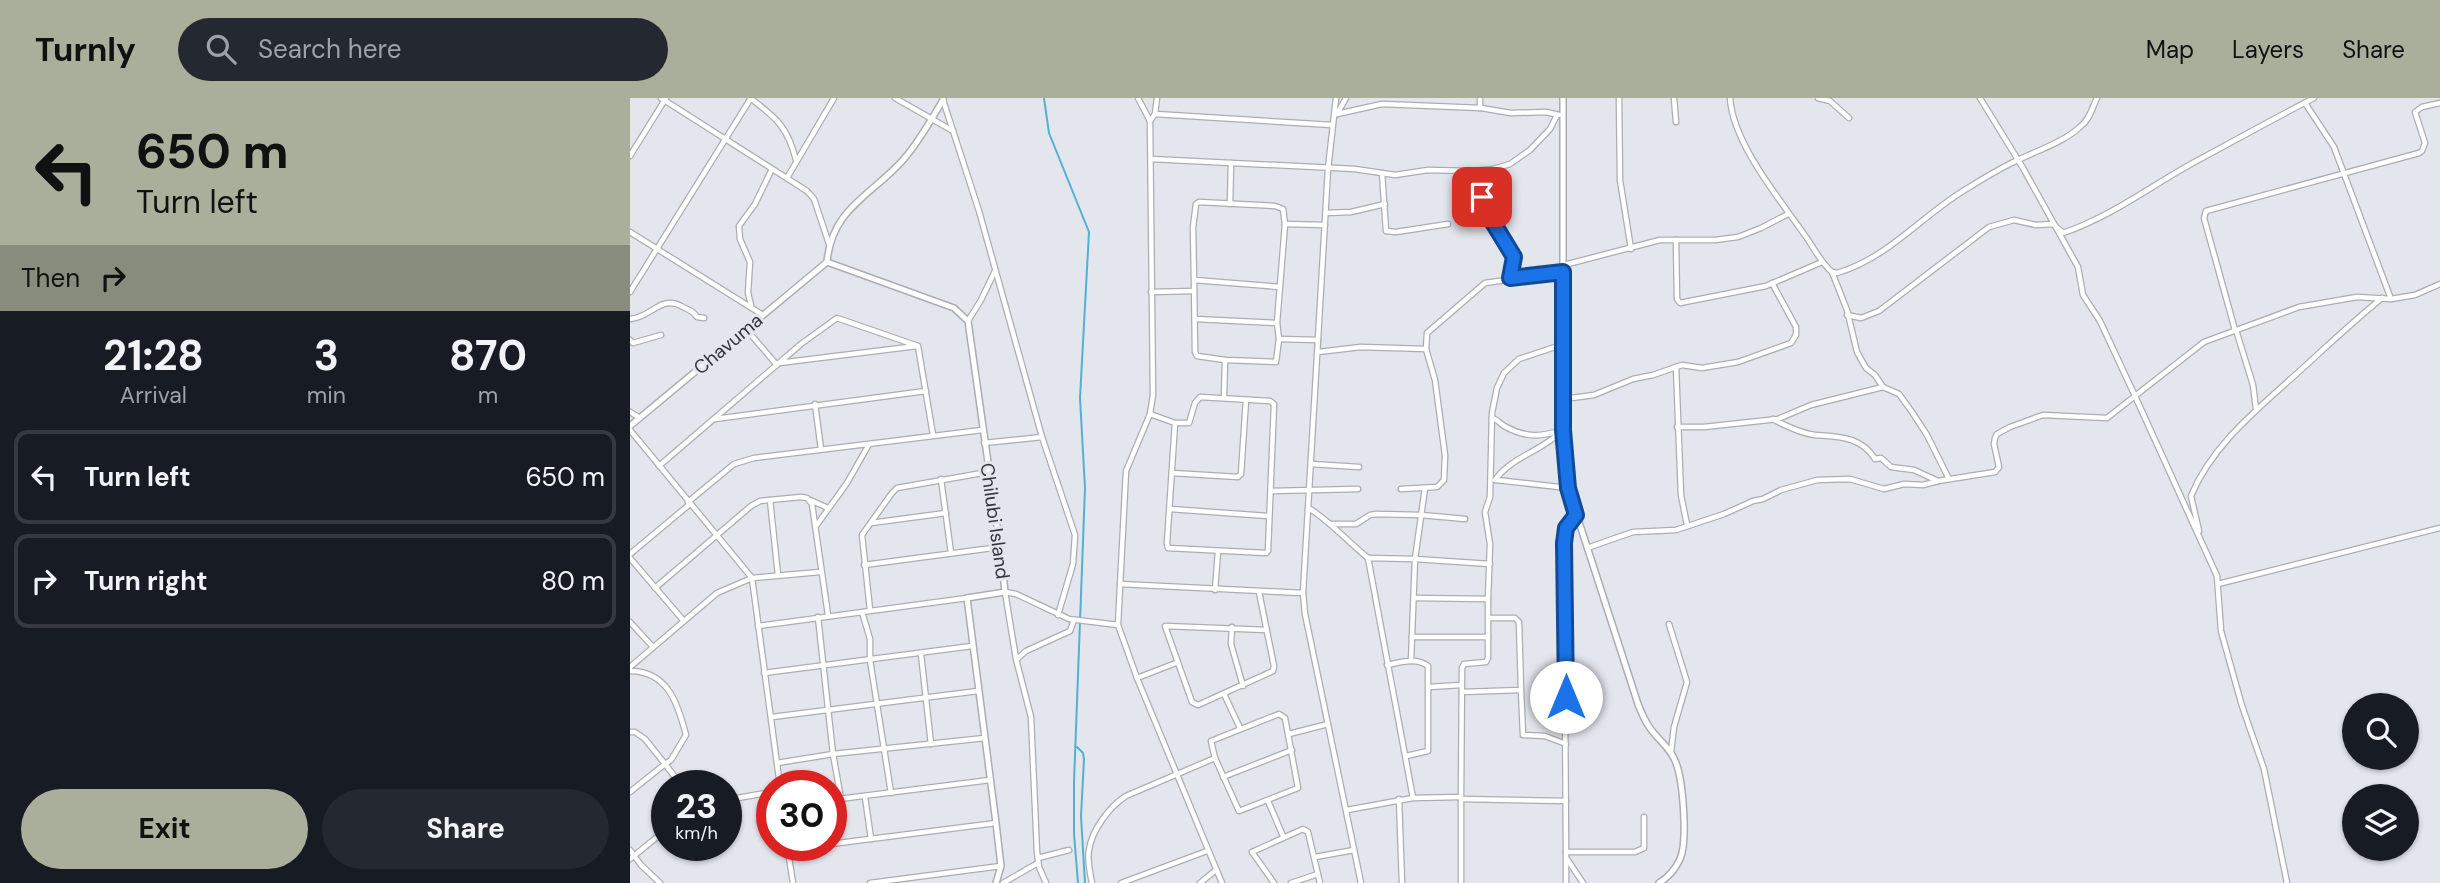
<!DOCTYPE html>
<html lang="en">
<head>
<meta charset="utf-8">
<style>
	body { margin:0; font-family:"DM Sans",sans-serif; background:#242831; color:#f1f3f6; height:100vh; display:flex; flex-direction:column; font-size:26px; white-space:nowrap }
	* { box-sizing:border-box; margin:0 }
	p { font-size:23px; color:#9ea1a6 }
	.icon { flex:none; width:38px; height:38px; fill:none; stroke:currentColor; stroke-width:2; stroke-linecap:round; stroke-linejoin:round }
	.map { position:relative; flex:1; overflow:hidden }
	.details { display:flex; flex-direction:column; background:#171b24; width:630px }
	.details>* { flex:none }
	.banner { background:#aaaf9b; color:#111; overflow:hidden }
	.fabs { position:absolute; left:1712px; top:595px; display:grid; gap:14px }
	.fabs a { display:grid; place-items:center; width:77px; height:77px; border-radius:50%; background:#171b24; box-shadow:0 2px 5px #0004; font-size:35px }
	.speed { position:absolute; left:21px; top:672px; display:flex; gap:14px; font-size:35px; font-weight:700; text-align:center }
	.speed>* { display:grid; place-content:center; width:91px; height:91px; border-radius:50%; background:#171b24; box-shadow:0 2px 5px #0004; line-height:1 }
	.speed small { font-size:18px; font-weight:400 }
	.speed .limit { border:10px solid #d22; background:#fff; color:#111 }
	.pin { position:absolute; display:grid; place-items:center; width:60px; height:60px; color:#fff; margin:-30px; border-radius:14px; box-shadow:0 4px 10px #0006 }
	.me { position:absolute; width:77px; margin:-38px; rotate:0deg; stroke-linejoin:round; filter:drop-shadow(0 0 5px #0008) }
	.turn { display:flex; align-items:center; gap:24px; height:147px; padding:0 21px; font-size:32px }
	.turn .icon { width:91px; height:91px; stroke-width:2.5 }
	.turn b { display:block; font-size:49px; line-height:60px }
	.then { display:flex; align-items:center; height:66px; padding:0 21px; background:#0003; gap:14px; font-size:26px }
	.eta { display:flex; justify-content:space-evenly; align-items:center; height:119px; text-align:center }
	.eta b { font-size:42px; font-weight:700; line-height:49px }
	.button { display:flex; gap:14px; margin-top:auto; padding:14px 21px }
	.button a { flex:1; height:80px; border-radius:42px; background:#aaaf9b; color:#111; font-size:28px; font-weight:700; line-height:80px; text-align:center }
	.button a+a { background:#242831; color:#f1f3f6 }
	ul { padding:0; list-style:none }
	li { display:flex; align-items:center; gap:21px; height:94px; margin:0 14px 10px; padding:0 7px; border:4px solid #363941; border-radius:14px }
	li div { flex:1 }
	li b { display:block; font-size:26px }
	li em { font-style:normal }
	header { display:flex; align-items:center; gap:42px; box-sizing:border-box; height:98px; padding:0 35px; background:#aaaf9b; color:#111 }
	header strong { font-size:33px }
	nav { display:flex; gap:38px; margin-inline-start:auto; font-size:24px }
	.search { width:490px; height:63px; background:#242831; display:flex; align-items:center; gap:18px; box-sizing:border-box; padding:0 24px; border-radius:38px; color:#9ea1a6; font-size:26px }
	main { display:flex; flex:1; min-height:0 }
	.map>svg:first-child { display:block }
</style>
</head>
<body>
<header>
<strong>Turnly</strong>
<div class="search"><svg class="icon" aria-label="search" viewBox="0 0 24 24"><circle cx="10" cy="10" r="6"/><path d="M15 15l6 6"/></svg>Search here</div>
<nav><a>Map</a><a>Layers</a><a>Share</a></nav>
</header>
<main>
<section class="details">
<div class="banner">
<div class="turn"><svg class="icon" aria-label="left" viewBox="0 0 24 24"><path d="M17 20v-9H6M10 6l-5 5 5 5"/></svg><div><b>650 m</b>Turn left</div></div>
<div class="then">Then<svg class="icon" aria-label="right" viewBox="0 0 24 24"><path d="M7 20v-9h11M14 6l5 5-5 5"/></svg></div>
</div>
<div class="eta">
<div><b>21:28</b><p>Arrival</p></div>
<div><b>3</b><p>min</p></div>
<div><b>870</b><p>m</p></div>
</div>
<ul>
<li><svg class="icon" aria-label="left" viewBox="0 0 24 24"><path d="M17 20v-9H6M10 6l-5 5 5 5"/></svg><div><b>Turn left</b></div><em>650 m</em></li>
<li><svg class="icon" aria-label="right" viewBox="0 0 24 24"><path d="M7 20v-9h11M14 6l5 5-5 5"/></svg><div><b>Turn right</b></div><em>80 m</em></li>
</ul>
<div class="button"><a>Exit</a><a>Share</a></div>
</section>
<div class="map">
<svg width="1810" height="785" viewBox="0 0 1810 785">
	<rect width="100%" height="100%" fill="#e4e6ee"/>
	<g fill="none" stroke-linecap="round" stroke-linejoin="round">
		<g stroke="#54b0d1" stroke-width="2">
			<path d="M414,0l5,35 40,99 -9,166 5,90 -11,294v52l4,49"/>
			<path d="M447,649l6,6 1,6 -3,57 4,67"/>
		</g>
		<g stroke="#abadb4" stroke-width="7">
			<g id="minor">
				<path d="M31,0l146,93 7,8 15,45"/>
				<path d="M120,0c27,20 38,30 46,62"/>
				<path d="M265,0l58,33"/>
				<path d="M508,0l12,23"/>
				<path d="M989,0l1,82 11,69"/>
				<path d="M1044,0l2,24"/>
				<path d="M1100,0c3,45 48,99 74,136 9,12 16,28 28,38l5,1c52,-15 86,-59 131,-85 16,-10 34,-21 52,-29 21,-10 44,-17 61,-33 9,-7 11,-18 16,-28"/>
				<path d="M1188,0l12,3 19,17"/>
				<path d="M313,2l36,111 63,226 33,98 -2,29 -15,51"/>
				<path d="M1675,5l29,44 57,152 24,-4 25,-11"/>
				<path d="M850,10v-10"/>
				<path d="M525,16l2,-16"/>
				<path d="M707,16l45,-10 99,4 30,5 35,-1 13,3"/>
				<path d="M707,16l9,-16"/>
				<path d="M0,58l36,-58"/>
				<path d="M521,61l204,10 40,6 33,-5 45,1 20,-2 17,-5 20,-14 20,-21 7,-14"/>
				<path d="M848,73l8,39 29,46 -5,22"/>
				<path d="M752,75l4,58 10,1 52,-8"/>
				<path d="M157,80l47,-80"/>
				<path d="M600,106l1,-41"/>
				<path d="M696,115l25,-1 34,-8"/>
				<path d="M655,126l40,1"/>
				<path d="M0,134l133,83"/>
				<path d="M1046,142l1,59 3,4 86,-17 56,-24"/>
				<path d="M934,167l96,-25h55l23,-3 23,-9 27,-14"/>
				<path d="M1202,174l15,38 10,42 9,16 9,7 8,12"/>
				<path d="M564,182l-1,-53 3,-23 3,-2 76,4 8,3 2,15 -8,99 2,16 -3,23 -51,-2 -28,-4 -2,-4 -1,-72 86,7"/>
				<path d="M0,194l121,-194"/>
				<path d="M521,194l43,-1"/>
				<path d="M121,207l-3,-12 2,-31 -10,-23 -1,-13 16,-22 17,-35"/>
				<path d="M1217,217l14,3 18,-7 110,-84 25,-7 22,5 17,-1 10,9c47,-16 85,-45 128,-69 41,-22 82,-45 123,-66"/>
				<path d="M0,221c23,-2 30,-25 53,-12 7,4 10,3 14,10l7,1"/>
				<path d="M565,221l82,4"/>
				<path d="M338,223l13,-21 14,-29"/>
				<path d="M116,231l31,36"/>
				<path d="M1605,232l-31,-112 2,-7 213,-58 3,-2 3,-8 -10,-31 7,-5 18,-4"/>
				<path d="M1606,232l17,55 3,24"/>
				<path d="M649,241l39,1"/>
				<path d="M0,242l3,3 28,-8"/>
				<path d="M688,254l43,-5 65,2"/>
				<path d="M149,265l138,-17"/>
				<path d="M1046,269l5,128 6,30"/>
				<path d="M594,299l1,-37"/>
				<path d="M934,301l30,-4 39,-16 20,-4 29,-10 20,3 36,-6 53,-19 5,-8v-8l-24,-44"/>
				<path d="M185,306l6,45"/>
				<path d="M0,314l10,6"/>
				<path d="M520,316l25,9h14l6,-20 5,-6 70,4 4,3 -6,147 -2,2 -98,-5 -1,-5 8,-120"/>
				<path d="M862,320c7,2 8,6 14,9 21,11 35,10 57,3 -20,21 -51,26 -68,50"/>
				<path d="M85,321l211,-28"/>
				<path d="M1143,321c10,6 31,15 42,16 23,2 46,1 60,24l6,-1 10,9 23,3 24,11"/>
				<path d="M1047,329h27l74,-8 33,-14 72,-18 16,7 13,18 15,23 22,44"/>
				<path d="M0,332l122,148 68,-6"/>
				<path d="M354,345l58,-6"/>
				<path d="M681,366l48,3"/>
				<path d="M29,368l142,-122 36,-26 81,28 15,89"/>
				<path d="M542,375l66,4 3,-3 5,-74"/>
				<path d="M311,381l10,74"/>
				<path d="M866,382l72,8"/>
				<path d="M795,390l-10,71 75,5"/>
				<path d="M771,391l36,-2 7,-7 1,-25 -10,-75 -9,-31 1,-16 58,-50 78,-11"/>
				<path d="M641,393l87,-2"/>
				<path d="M140,402l8,75"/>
				<path d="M180,402l18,8"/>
				<path d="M58,404l46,-38 20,-6 228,-28"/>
				<path d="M540,411l98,7"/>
				<path d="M680,411c21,13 38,33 58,49"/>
				<path d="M946,417l-10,13 -2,15 2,309h69l9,-4v-31"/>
				<path d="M241,425l75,-10"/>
				<path d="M700,426h26l14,-9 6,-1 45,1 44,4"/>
				<path d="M186,428l31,-43 21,-37"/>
				<path d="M1569,433l-8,-35c20,-49 64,-85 102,-119 29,-26 58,-54 89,-79"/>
				<path d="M957,450l46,-16 43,-2 48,-16 29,-13 10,-2 18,-9 36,-10 33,-1 34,10 20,-5 19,1 15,-4 57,-9 4,-5 -5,-23 1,-6 2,-4 13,-7 33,-12 64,3 28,-22 -35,-75 -17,-26 -5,-28 -55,-99 -43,-70"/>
				<path d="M0,456l60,-50"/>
				<path d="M0,460l53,62"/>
				<path d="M234,467l136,-18"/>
				<path d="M490,486l183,9 25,-424 8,-71"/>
				<path d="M1588,486l222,-56"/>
				<path d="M25,490l96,-82 9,-5 41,-4 6,1 5,6 16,111"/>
				<path d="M585,492l3,-38"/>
				<path d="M629,494l15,74 -1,5 -75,34 -6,-3 -27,-76 102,4"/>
				<path d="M673,495l2,21 56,269"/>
				<path d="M858,501l2,-55 -5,-32 5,-15 2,-84 5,-25 7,-15 15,-14 45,-15"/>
				<path d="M240,512l-8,-75 30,-42 5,-5 91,-16"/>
				<path d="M232,514l8,27v21l21,133"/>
				<path d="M188,519l15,137 8,45"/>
				<path d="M0,524l23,25"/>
				<path d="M1039,526l18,58 -13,45 -3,25"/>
				<path d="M128,528l209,-28"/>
				<path d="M602,529l-1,17 12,42"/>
				<path d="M782,539h76"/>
				<path d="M291,556l10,90"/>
				<path d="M387,561l9,-8 44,-20 4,-11"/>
				<path d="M781,563l4,-102 -47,-1 45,240"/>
				<path d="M757,567c14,-3 30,-8 41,1v85l-22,5"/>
				<path d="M0,569l87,-74 35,-15 28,208"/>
				<path d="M0,573c38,0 48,33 56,64l-15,25 -6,4 -20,-25 -10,-7h-5"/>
				<path d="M134,575l208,-27"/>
				<path d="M507,580l39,-15"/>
				<path d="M799,589l32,-2"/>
				<path d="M891,592l2,45 22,1 21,8"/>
				<path d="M832,594l59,-2 -2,-68 -4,-4h-26"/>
				<path d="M594,596l16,34"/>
				<path d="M649,616l6,4 13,70 -59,23 -24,-53 -4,-17z"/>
				<path d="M142,619l206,-26"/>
				<path d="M659,636l39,-10"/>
				<path d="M147,665l56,-9 152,-16"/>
				<path d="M593,679l69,-27"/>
				<path d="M0,694l35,-28 17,22"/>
				<path d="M235,699l6,42"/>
				<path d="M831,700v85"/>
				<path d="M769,701l3,84"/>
				<path d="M831,701l105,2"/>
				<path d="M96,702l46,-8"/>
				<path d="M201,702l159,-20"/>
				<path d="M638,703l15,35"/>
				<path d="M717,712l66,-12 48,-1 1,-129 2,-4 22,-2 2,-4v-59l-74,-1"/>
				<path d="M201,746l165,-21"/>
				<path d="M157,747l6,38"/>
				<path d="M0,752l11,15 19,18"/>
				<path d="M158,752l35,-5"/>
				<path d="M936,754v31"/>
				<path d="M685,759l39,-7"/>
				<path d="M408,760l31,-8"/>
				<path d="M0,761l37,-30"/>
				<path d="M937,761l16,24"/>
				<path d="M240,785l131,-17"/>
				<path d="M373,785l35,-20"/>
				<path d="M416,785l-7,-16 -2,-15 -6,-135 -15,-58 -11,-67 11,2 53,25 49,6"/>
				<path d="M462,785c-2,-10 -5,-23 -3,-33 3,-20 20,-43 37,-54l89,-38"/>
				<path d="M491,785l86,-32"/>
				<path d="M570,785l16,-13"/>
				<path d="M592,785l-85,-205 -19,-53 8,-154 24,-57 3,-19 -3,-274 5,-7 177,11"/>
				<path d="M644,785l-22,-31 51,-23 5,3 12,51"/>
				<path d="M661,785l27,-9"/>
				<path d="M1657,785l-23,-114 -22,-63 -21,-75 -4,-55 -82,-180 69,-54 95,-35 58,-10 34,2"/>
			</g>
		</g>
		<g stroke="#abadb4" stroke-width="8">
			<g id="tertiary">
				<path d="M933,0v332l5,58 70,216c3,8 7,17 12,24 8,12 21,20 26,35 7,18 12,79 4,96 -5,11 -11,18 -21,24"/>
				<path d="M197,164l127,46 14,13 32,226 5,45 -38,6 29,225 5,43 -5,17"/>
				<path d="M197,164c5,-54 44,-66 76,-102 16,-18 28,-40 40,-60v-2"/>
				<path d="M0,328l197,-164"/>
			</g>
		</g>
		<use href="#minor" stroke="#fff" stroke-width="4.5"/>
		<use href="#tertiary" stroke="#fff" stroke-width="5"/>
	</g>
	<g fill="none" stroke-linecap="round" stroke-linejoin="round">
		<g stroke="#114b97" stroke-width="18">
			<path id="route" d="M852,99l4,14 28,46 -4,21 53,-6v158l5,58 8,27 -10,13 -2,15 2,154"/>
		</g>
		<use href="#route" stroke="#1a73e8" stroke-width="12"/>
	</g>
	<g text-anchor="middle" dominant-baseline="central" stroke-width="6" stroke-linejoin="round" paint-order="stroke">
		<g font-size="19" fill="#353639" stroke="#e4e6ee">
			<text transform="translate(98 246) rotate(-40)">Chavuma</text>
			<text transform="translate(365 423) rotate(82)">Chilubi Island</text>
		</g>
	</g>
</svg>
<div class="fabs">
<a><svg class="icon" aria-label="search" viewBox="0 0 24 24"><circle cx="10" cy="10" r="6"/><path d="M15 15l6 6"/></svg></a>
<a><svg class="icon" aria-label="layers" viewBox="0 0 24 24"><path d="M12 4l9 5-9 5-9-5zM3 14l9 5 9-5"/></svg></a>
</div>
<div class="speed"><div>23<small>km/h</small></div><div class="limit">30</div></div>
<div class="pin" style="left:852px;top:99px;background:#d93025"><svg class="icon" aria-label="arrive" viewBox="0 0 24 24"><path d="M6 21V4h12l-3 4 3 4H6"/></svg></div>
<svg class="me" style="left:936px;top:599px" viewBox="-20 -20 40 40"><circle r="19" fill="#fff"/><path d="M0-13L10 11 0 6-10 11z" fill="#1a73e8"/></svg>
</div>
</main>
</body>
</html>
